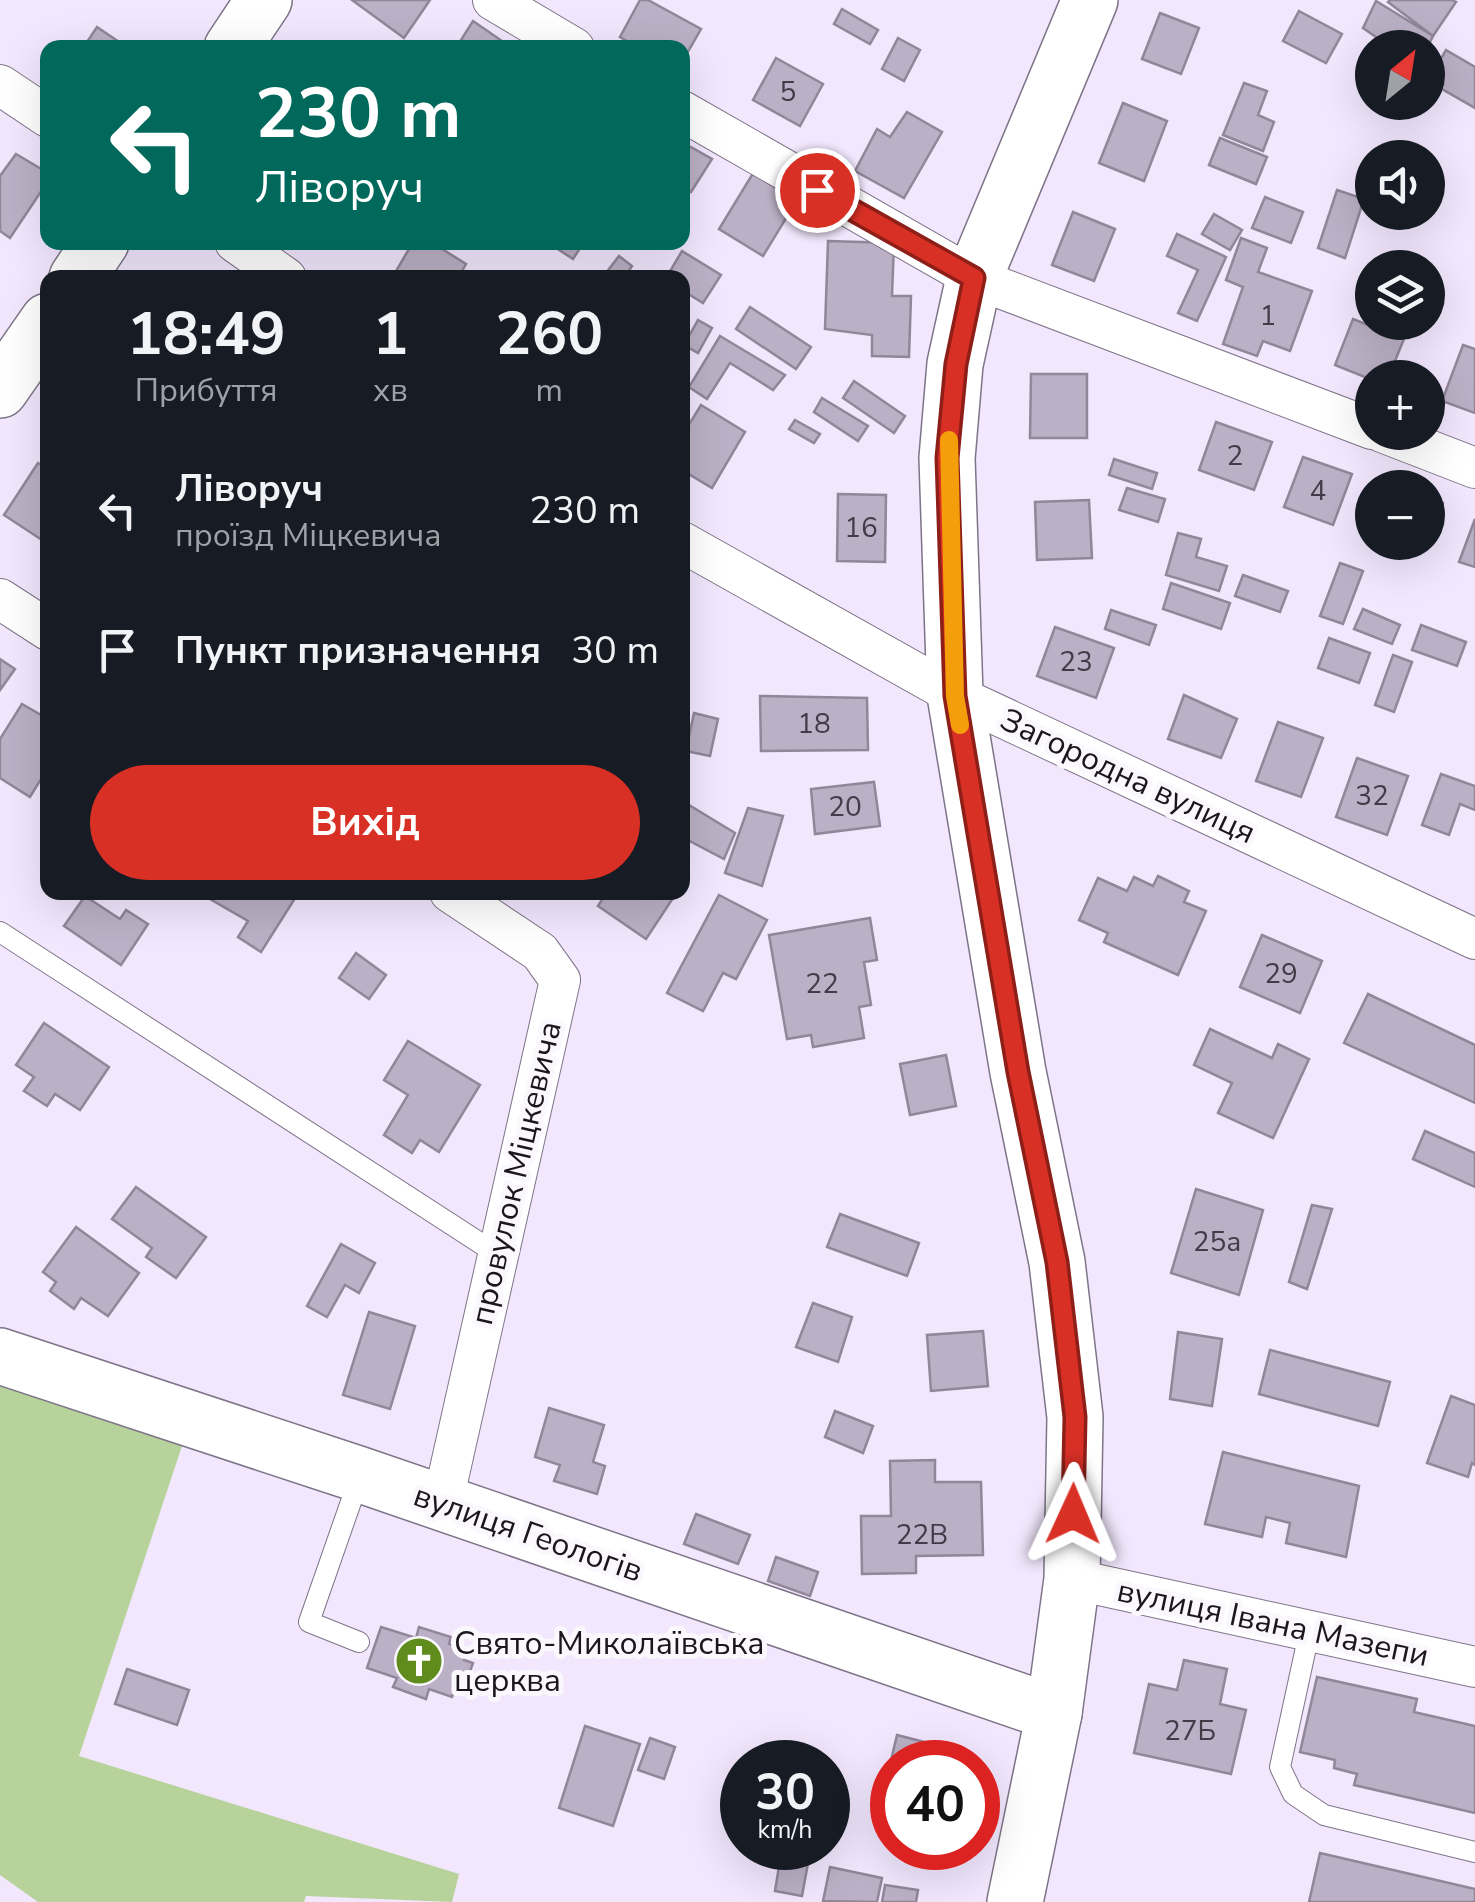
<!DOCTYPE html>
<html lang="uk">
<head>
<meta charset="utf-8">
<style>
	body { margin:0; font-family:"Nunito Sans",sans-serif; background:#242831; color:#f1f3f6; height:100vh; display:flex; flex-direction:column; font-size:38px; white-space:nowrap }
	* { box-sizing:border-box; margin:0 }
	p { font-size:32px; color:#9ea1a6 }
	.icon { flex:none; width:55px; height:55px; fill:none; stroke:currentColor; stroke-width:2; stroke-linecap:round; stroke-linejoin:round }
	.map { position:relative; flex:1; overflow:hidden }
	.sheet { position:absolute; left:40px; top:270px; width:650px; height:630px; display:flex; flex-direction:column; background:#171b24; border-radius:20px; box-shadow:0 10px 40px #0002 }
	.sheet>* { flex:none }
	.banner { position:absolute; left:40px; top:40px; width:650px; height:210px; border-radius:20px; box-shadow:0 10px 40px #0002; background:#00695c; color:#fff; overflow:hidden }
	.needle { width:65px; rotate:30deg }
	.fabs { position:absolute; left:1355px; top:30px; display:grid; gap:20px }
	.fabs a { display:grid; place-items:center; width:90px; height:90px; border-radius:50%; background:#171b24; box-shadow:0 10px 40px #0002; font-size:50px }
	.speed { position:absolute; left:720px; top:1740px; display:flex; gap:20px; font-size:50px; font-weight:700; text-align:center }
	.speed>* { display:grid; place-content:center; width:130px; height:130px; border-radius:50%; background:#171b24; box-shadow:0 10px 40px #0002; line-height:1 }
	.speed small { font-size:25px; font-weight:400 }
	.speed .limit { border:15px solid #d22; background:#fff; color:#111 }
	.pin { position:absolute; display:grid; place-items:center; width:85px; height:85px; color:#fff; margin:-42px; border:5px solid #fff; border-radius:50%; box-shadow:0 2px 10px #0007 }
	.me { position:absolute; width:110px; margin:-55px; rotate:1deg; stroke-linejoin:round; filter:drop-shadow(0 0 8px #0008) }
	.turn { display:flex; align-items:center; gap:35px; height:210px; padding:0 50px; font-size:45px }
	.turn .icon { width:130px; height:130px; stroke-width:2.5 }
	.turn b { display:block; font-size:70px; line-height:85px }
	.eta { display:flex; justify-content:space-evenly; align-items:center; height:170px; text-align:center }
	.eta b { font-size:60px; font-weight:700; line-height:70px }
	.button { display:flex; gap:20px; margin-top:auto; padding:20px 50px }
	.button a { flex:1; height:115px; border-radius:60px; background:#d93025; color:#fff; font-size:40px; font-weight:700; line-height:115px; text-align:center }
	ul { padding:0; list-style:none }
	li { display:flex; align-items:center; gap:30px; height:140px; padding:0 50px }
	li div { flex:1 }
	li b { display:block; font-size:38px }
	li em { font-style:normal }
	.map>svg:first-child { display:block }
</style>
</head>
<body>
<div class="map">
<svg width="1475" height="1902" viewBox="0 0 1475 1902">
	<rect width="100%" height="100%" fill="#f2e7fd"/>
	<path fill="#b7d29b" d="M0,1378l182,68 -103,310 380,118 -7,28 -146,-6 -2,6h-266l-38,-27z"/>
	<g fill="#bbb0c5" stroke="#91869a" stroke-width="2.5">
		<path d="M352,0h78l-26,38z"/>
		<path d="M640,0h8l53,29 -19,33v-14h-43l-19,-11z"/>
		<path d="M1390,0h62l4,2 -23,34 -45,-34z"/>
		<path d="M1376,1l57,35 -6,12h-35l-29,-20z"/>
		<path d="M842,9l36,21 -8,14 -36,-20z"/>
		<path d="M1299,11l43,23 -16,29 -43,-22z"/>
		<path d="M1160,13l39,15 -18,46 -39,-15z"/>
		<path d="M473,21l29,20 -5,7h-41z"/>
		<path d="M97,27l31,21h-45z"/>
		<path d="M898,38l22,12 -16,31 -22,-12z"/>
		<path d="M1446,50l29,17v41l-47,-27z"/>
		<path d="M776,58l47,26 -23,42 -47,-26z"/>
		<path d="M1244,83l23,8 -9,24 16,7 -11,29 -40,-16z"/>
		<path d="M1123,103l44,18 -23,60 -45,-18z"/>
		<path d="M907,112l35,20 -38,66 -49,-27 22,-42 13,8z"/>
		<path d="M1220,138l47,19 -11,27 -47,-19z"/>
		<path d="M682,142l30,17 -21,33 -9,-5z"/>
		<path d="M16,154l32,19v8l-38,57 -10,-7v-55z"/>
		<path d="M755,170l44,27 -36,59 -44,-27z"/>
		<path d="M1337,190l27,9 -19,59 -27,-10z"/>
		<path d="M1265,197l38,15 -12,31 -39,-15z"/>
		<path d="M1073,212l42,17 -21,52 -42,-16z"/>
		<path d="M1214,214l28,16 -12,20 -28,-16z"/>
		<path d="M1177,234l49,23 -29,64 -19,-8 20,-43 -31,-14z"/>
		<path d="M1241,238l26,10 -9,24 54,19 -22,60 -27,-10 -6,15 -34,-12 20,-57 -17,-7z"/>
		<path d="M828,241l66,2 -2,53h19l-2,61 -37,-1v-21l-47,-6z"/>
		<path d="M413,242h18l35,22 -8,14h-66z"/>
		<path d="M547,242h37l-11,17z"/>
		<path d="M682,251l39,24 -18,28 -21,-13v-12h-16z"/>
		<path d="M619,256l13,10 -8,12h-22z"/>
		<path d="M750,307l61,40 -15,22 -60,-40z"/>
		<path d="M1353,319l51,20 -16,39h-16v2l-37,-15z"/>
		<path d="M698,320l14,8 -14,25 -14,-8z"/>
		<path d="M720,336l65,39 -12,15 -43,-27 -23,36 -18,-12z"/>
		<path d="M1463,345l12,4v64l-33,-12z"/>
		<path d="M1031,374h56v64h-57z"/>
		<path d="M854,381l51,35 -11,17 -51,-35z"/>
		<path d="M822,398l46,28 -10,15 -44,-29z"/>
		<path d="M701,405l44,27 -33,56 -30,-18v-34z"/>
		<path d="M795,420l25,14 -6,9 -25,-14z"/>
		<path d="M1216,422l56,20 -18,48 -55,-20z"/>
		<path d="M1303,457l49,17 -19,51 -49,-18z"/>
		<path d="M1114,459l43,14 -5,16 -43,-14z"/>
		<path d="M38,463l10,6v75l-44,-29z"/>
		<path d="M1127,488l38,11 -7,23 -39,-12z"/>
		<path d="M838,494l48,1 -1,67 -48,-1z"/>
		<path d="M1428,497l15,6 -17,47 -22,-8h24z"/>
		<path d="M1089,500l3,58 -55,2 -2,-58z"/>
		<path d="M1475,519v48l-16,-5z"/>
		<path d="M1178,533l23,6 -5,18 31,9 -8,25 -53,-16z"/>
		<path d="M1340,563l23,8 -20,53 -23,-8z"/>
		<path d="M1243,575l45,16 -8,21 -45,-16z"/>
		<path d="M1171,583l59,20 -9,26 -58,-20z"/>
		<path d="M1363,609l37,16 -8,19 -38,-15z"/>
		<path d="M1111,610l45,15 -7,20 -44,-16z"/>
		<path d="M1421,625l45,17 -9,24 -45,-16z"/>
		<path d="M1055,627l59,21 -18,50 -59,-22z"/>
		<path d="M1329,638l41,15 -11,30 -41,-15z"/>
		<path d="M1393,655l19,7 -18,50 -19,-7z"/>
		<path d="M0,659l15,10 -15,21z"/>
		<path d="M1184,695l53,24 -16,39 -53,-19z"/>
		<path d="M760,696l107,2 1,52 -107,1z"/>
		<path d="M22,704l26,15v64l-7,-4 -11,18 -30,-19v-39z"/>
		<path d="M694,713l24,6 -8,37 -24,-5z"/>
		<path d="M1278,722l45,16 -22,59 -45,-16z"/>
		<path d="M1357,758l51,18 -21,59 -51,-18z"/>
		<path d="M1441,774l34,12v24l-15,-6 -11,31 -27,-10z"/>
		<path d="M874,782l6,44 -65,8 -4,-45z"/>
		<path d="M689,805l46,28 -11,26 -42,-22v-23z"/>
		<path d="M748,808l35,8 -21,70 -37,-13z"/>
		<path d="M1158,876l31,15 -5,11 22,9 -28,64 -74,-33 4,-9 -29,-13 19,-42 29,13 7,-14 19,9z"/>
		<path d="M214,892h85l-38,60 -23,-15 10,-16 -38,-22z"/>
		<path d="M607,892h70l-31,47 -48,-33z"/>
		<path d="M719,895l48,25 -31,59 -13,-6 -20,38 -36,-18z"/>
		<path d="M85,896l35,23 6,-9 22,14 -27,41 -57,-39z"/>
		<path d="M870,918l7,42 -13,2 7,43 -12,2 5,31 -51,9 -2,-12 -24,4 -18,-104z"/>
		<path d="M1262,935l60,26 -22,52 -60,-26z"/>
		<path d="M356,953l30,22 -17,24 -30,-21z"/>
		<path d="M1368,994l107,51v58l-131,-60z"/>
		<path d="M44,1023l65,44 -29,43 -25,-16 -8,12 -23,-15 10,-14 -18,-12z"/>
		<path d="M1210,1029l62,29 6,-14 31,15 -36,79 -55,-25 14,-30 -38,-18z"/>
		<path d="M408,1041l72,44 -41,67 -19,-12 -8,13 -28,-18 24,-40 -24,-15z"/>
		<path d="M946,1055l10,51 -46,9 -10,-51z"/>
		<path d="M1425,1131l50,22v34l-62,-28z"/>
		<path d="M136,1187l70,50 -30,41 -30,-21 6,-9 -40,-29z"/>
		<path d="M1196,1189l67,21 -24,85 -68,-22z"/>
		<path d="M1312,1205l20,4 -25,80 -18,-7z"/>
		<path d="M840,1214l79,29 -12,33 -80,-29z"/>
		<path d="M76,1227l63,46 -31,43 -27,-18 -7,11 -24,-18 6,-9 -13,-10z"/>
		<path d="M341,1244l34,19 -16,30 -14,-8 -18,32 -20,-11z"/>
		<path d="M813,1303l39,14 -14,45 -42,-15z"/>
		<path d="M369,1312l46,14 -25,83 -47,-14z"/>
		<path d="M983,1331l5,55 -57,5 -4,-56z"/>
		<path d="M1178,1332l44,7 -10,67 -42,-7z"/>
		<path d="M1270,1350l120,32 -12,44 -119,-32z"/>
		<path d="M1451,1396l24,9v60l-3,-2 -4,14 -41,-14z"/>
		<path d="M549,1408l55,17 -11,37 12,4 -8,28 -43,-13 6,-16 -25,-8z"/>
		<path d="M835,1411l38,15 -10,27 -38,-16z"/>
		<path d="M1223,1452l136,34 -13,71 -60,-14 4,-20 -24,-6 -4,20 -57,-13z"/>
		<path d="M935,1460v22h46l2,73 -67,1v17l-54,1 -1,-58h30l-1,-55z"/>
		<path d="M696,1514l54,21 -12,29 -54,-20z"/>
		<path d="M776,1557l42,15 -8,24 -42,-15z"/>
		<path d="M381,1627l35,11 3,-11 32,10 -2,7 18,6 -3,10 9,3 -9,25 -8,-3 -4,12 -23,-8 -3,10 -33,-12 4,-9 -30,-10z"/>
		<path d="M1184,1660l43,9 -7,35 26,6 -15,64 -97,-21 15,-69 28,6z"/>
		<path d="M127,1669l62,21 -12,35 -62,-21z"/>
		<path d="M1317,1677l100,22 -3,13 61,14v87l-121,-28 3,-11 -23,-6 1,-8 -35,-8z"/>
		<path d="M585,1726l55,18 -27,82 -54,-18z"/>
		<path d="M897,1735l43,11 -3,16h-45v30l-8,-2z"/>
		<path d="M650,1738l25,9 -11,32 -26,-9z"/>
		<path d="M782,1848l28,4 -8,44 -27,-5z"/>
		<path d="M1320,1853l155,36v13h-166z"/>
		<path d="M830,1867l52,11 -5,24 -54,-1z"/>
		<path d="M885,1885l33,5 -2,12h-34z"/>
	</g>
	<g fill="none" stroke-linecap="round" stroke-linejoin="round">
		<g stroke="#7e7488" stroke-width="22">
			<g id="lane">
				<path d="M0,932l497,322"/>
				<path d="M1310,1629l-30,138 13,27 31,21 151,37"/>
				<path d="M359,1642l-50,-20 51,-146"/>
			</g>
		</g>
		<g stroke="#7e7488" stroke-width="42">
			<g id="street">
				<path d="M493,0l81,48"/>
				<path d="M0,85l48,32"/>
				<path d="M682,111l292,167 398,151"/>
				<path d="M235,242l51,36"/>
				<path d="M1382,432l93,36"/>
				<path d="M682,542l273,153 520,244"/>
				<path d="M0,599l48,31"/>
				<path d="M442,1505l118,-525 -20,-28 -90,-60"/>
				<path d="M1072,1579l403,88"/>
			</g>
		</g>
		<g stroke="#7e7488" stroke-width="58">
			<g id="secondary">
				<path d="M232,48l32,-48"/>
				<path d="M77,278l24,-36"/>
				<path d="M0,390l48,-69"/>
				<path d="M0,1356l361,119 693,238"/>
				<path d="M1015,1902l39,-189 18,-134 3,-162 -18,-155 -39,-190 -63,-377 -8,-237 8,-94 19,-86 116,-278"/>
			</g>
		</g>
		<use href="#lane" stroke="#fff" stroke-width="20"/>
		<use href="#street" stroke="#fff" stroke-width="40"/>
		<use href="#secondary" stroke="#fff" stroke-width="55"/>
	</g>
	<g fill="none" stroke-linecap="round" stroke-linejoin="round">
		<g stroke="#8d1f18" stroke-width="25">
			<path id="route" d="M817,190l157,88 -18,86 -9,94 8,238 63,376 39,190 18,155 -2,97"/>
		</g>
		<use href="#route" stroke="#d93025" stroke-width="18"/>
		<path stroke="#f59e0b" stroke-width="18" d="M949,440l6,256 5,29"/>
	</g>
	<defs>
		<g id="church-disc" transform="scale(2.5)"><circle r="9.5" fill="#608c1e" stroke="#faf8fc"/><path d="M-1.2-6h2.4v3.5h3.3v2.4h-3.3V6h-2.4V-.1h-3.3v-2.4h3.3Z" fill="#fff"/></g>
	</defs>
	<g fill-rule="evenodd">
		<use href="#church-disc" x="419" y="1661"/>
	</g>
	<g text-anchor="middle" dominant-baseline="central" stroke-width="10" stroke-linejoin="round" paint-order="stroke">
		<g font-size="28" fill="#423c48">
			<text x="788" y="92">5</text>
			<text x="1268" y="316">1</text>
			<text x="1235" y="456">2</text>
			<text x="1318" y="491">4</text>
			<text x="861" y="528">16</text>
			<text x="1076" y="662">23</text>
			<text x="814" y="724">18</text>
			<text x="1372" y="796">32</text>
			<text x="845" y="807">20</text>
			<text x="1281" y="974">29</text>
			<text x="822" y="984">22</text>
			<text x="1217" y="1242">25а</text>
			<text x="922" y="1535">22В</text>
			<text x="1190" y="1731">27Б</text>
		</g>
		<g font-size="32" fill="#1a161e" stroke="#faf8fc">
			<text transform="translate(1128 776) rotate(25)">Загородна вулиця</text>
			<text transform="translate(516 1173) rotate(-77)">провулок Міцкевича</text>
			<text transform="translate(528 1533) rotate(19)">вулиця Геологів</text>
			<text transform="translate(1273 1623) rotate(12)">вулиця Івана Мазепи</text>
		</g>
		<g font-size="32" fill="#1a161e" stroke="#faf8fc" text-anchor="start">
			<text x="454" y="1643">Свято-Миколаївська<tspan x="454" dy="37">церква</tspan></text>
		</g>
	</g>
</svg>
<div class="fabs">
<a><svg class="needle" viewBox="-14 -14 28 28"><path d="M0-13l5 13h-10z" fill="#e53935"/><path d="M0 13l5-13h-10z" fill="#9ea1a6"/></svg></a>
<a><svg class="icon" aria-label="sound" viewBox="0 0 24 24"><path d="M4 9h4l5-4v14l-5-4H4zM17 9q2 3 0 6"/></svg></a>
<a><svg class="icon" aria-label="layers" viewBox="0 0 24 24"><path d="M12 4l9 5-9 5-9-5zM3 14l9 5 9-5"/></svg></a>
<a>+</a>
<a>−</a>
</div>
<div class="speed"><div>30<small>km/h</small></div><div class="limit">40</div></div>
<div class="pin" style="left:817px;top:190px;background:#d93025"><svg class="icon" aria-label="arrive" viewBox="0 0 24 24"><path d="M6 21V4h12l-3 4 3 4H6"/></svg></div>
<svg class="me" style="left:1073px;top:1514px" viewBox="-20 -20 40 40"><path d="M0-17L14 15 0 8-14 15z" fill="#d93025" stroke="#fff" stroke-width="4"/></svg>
<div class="banner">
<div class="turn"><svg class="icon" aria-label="left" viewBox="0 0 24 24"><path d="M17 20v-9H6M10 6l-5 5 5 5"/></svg><div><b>230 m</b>Ліворуч</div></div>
</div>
<section class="sheet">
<div class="eta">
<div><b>18:49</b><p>Прибуття</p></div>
<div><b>1</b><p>хв</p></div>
<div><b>260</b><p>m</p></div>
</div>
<ul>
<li><svg class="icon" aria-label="left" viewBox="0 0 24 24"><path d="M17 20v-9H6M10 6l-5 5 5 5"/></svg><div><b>Ліворуч</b><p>проїзд Міцкевича</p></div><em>230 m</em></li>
<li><svg class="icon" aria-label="arrive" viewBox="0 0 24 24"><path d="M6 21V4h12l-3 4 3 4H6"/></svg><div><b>Пункт призначення</b></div><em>30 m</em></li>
</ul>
<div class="button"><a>Вихід</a></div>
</section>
</div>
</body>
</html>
